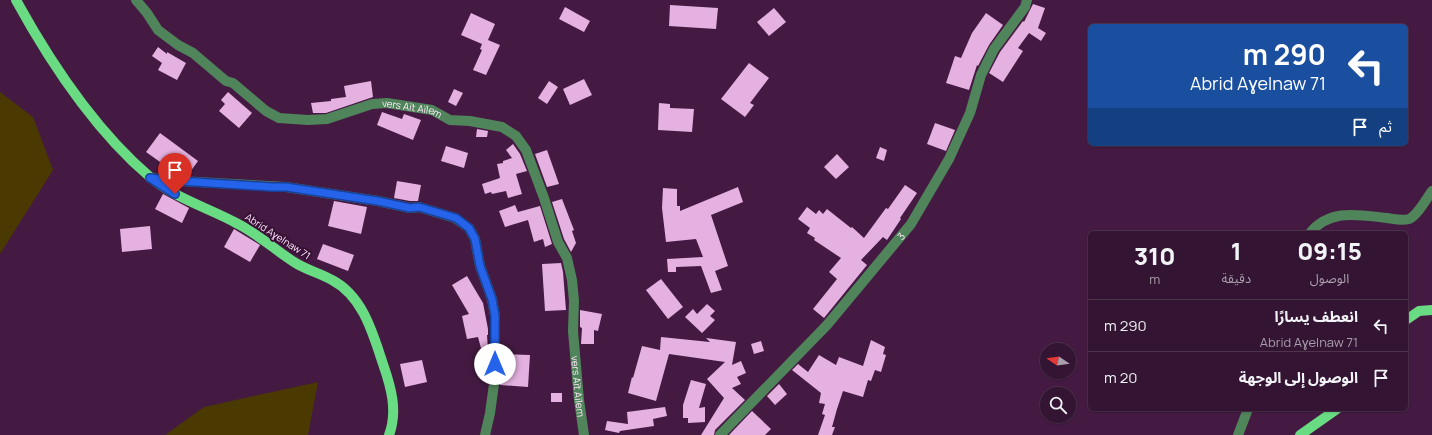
<!DOCTYPE html>
<html lang="ar">
<head>
<meta charset="utf-8">
<style>
	body { margin:0; font-family:Manrope,"Noto Sans Arabic",sans-serif; background:#3b1d3a; color:#f1f3f6; direction:rtl; height:100vh; display:flex; flex-direction:column; font-size:15px; white-space:nowrap }
	* { box-sizing:border-box; margin:0 }
	p { font-size:13px; color:#a99eac }
	.icon { flex:none; width:22px; height:22px; fill:none; stroke:currentColor; stroke-width:2; stroke-linecap:round; stroke-linejoin:round }
	.map { position:relative; flex:1; overflow:hidden; direction:ltr }
	.sheet { position:absolute; left:1088px; top:231px; width:320px; height:180px; display:flex; flex-direction:column; background:#331432; border-radius:6px; box-shadow:0 1px 3px #0004,0 0 0 1px #4e334d; direction:rtl }
	.sheet>* { flex:none }
	.banner { position:absolute; left:1088px; top:24px; width:320px; height:122px; border-radius:6px; box-shadow:0 1px 3px #0004,0 0 0 1px #4e334d; direction:rtl; background:#1a4fa0; color:#fff; overflow:hidden }
	.needle { width:26px; rotate:283deg }
	.tools { position:absolute; left:1040px; top:343px; display:grid; gap:8px }
	.tools a { display:grid; place-items:center; width:36px; height:36px; border-radius:50%; background:#331432; box-shadow:0 1px 3px #0004,0 0 0 1px #4e334d; font-size:20px }
	.pin { position:absolute; display:grid; place-items:center; width:34px; height:34px; color:#fff; margin:-41px -17px; border-radius:50% 50% 50% 0; rotate:-45deg; box-shadow:0 0 4px #0007 }
	.pin .icon { rotate:45deg }
	.me { position:absolute; width:44px; margin:-22px; rotate:0deg; stroke-linejoin:round; filter:drop-shadow(0 0 3px #0008) }
	.turn { display:flex; align-items:center; gap:14px; height:84px; padding:0 16px; font-size:18px }
	.turn .icon { width:52px; height:52px; stroke-width:2.5 }
	.turn b { display:block; font-size:28px; line-height:34px }
	.then { display:flex; align-items:center; height:38px; padding:0 16px; background:#0003; gap:8px; font-size:15px }
	.eta { display:flex; justify-content:space-evenly; align-items:center; height:68px; text-align:center }
	.eta b { font-size:24px; font-weight:800; line-height:28px }
	ul { padding:0; list-style:none }
	li { display:flex; align-items:center; gap:12px; height:52px; padding:0 16px; border-top:1px solid #4e334d }
	li div { flex:1 }
	li b { display:block; font-size:15px }
	li em { font-style:normal }
	.map>svg:first-child { display:block }
</style>
</head>
<body>
<div class="map">
<svg width="1432" height="435" viewBox="0 0 1432 435">
	<rect width="100%" height="100%" fill="#441a42"/>
	<g fill="#4a3900">
		<path d="M0,92l33,25 20,53 -53,84z"/>
		<path d="M318,382l-10,53h-143l39,-28z"/>
	</g>
	<g fill="#e4b1e0">
		<path d="M1033,4l12,4 -7,20 8,5 -5,8 -12,-8 -11,15 5,3 -20,31 -14,-9 11,-21 23,-31 1,1z"/>
		<path d="M670,5l48,3 -2,21 -47,-3z"/>
		<path d="M565,7l25,14 -6,11 -25,-13z"/>
		<path d="M774,8l12,14 -17,14 -12,-14z"/>
		<path d="M471,13l24,11 -7,16 12,5 -14,30 -13,-5 9,-20 -2,-1 2,-5 -21,-9z"/>
		<path d="M986,13l17,12 -14,20 -11,21 -1,-1 -8,25 -23,-7 9,-27 6,2 11,-25z"/>
		<path d="M158,47l9,7v-2l19,11 -9,17 -19,-10 4,-7 -10,-7z"/>
		<path d="M749,63l20,15 -19,25 4,2 -9,12 -24,-18z"/>
		<path d="M584,79l8,16 -22,10 -7,-16z"/>
		<path d="M371,81l2,16 -47,16h-13l-2,-10 20,-2v-2l15,-2 -2,-11z"/>
		<path d="M549,81l9,6 -11,17 -9,-6z"/>
		<path d="M454,89l9,4 -7,13 -8,-4z"/>
		<path d="M228,92l24,21 -13,15 -20,-17 6,-7 -4,-4z"/>
		<path d="M659,103l11,1v4l24,1 -2,23 -34,-2z"/>
		<path d="M382,112l20,7 2,-5 17,6 -8,20 -36,-15z"/>
		<path d="M935,123l20,7 -9,21 -19,-7z"/>
		<path d="M477,129l11,2 -1,6h-11z"/>
		<path d="M160,133l38,28 -10,14 -11,-1 -31,-22z"/>
		<path d="M513,144l7,10 7,17 -11,3 6,20 -14,4 -2,-7 -14,3 -1,-2 -6,2 -3,-10 18,-6 -3,-14 6,-1v-2l9,-3 -6,-8z"/>
		<path d="M446,146l22,7 -4,15 -23,-7z"/>
		<path d="M880,147l7,3 -3,11 -8,-3z"/>
		<path d="M547,150l12,34 -12,3 -12,-33z"/>
		<path d="M837,154l12,13 -13,12 -12,-12z"/>
		<path d="M397,181l24,4 -3,16h-8l-16,-3z"/>
		<path d="M905,185l12,8 -17,25 1,1 -14,21 -4,-3 -22,23 6,5 -43,53 -11,-9 24,-30 -8,-7 12,-14 -27,-18 1,-2 -8,-5 3,-5 -12,-9 9,-12 9,7 3,-4 4,4 4,-5 24,19 1,-1 12,11 22,-30 2,1z"/>
		<path d="M738,187l5,15 -32,13 17,51 -13,5 7,19 -11,3 -10,-27 -25,1v5h-8l-1,-13 36,-2 -7,-18 -30,3 -4,-34 1,-20 14,1v17h3v5z"/>
		<path d="M163,194l26,14 -7,15 -27,-14z"/>
		<path d="M562,199l12,31 -2,1 4,12 -5,9 -7,-13 -12,-37z"/>
		<path d="M334,201l33,6 -6,27 -33,-8z"/>
		<path d="M515,205l3,7 22,-6 12,38 -7,3 -2,-8 -9,3 -6,-22 -23,7 -6,-16z"/>
		<path d="M150,226l2,23 -30,3 -2,-23z"/>
		<path d="M234,229l26,16 -10,17 -26,-15z"/>
		<path d="M323,244l31,11 -6,16 -31,-12z"/>
		<path d="M561,263l2,9 3,38 -21,1 -3,-47z"/>
		<path d="M467,276l16,27 5,26v6h-1l1,15 -6,2 -4,-15 -11,2 -5,-23 7,-2 -17,-29z"/>
		<path d="M661,279l22,28 -15,12 -22,-29z"/>
		<path d="M707,304l8,7 -5,5 5,4 -13,13 -17,-16 8,-8 4,5z"/>
		<path d="M580,310l22,4 -4,17 -4,-1v14h-13l1,-16 -2,-1z"/>
		<path d="M661,337l49,5 -4,-4 30,4 -4,23 9,-4 5,12 -9,4 4,7 -9,4 13,12 -30,30 -1,5h-13l23,-37 -17,-19 18,-17 -56,-8 -13,47 -28,-8 4,-16 1,1 9,-32 18,4z"/>
		<path d="M871,340l14,7 -2,7 3,1 -5,17 -6,-2 -4,11 -3,-1 -5,17 -20,-6 -6,18 -5,18h3l-3,8h-14l7,-20 -3,-1 3,-10 -6,-1 2,-10 -29,-23 6,-6 10,8 11,-17 17,10 3,-8 24,9z"/>
		<path d="M761,341l3,10 -10,3 -3,-10z"/>
		<path d="M502,354l28,1 -2,32 -28,-2z"/>
		<path d="M422,360l5,22 -22,5 -5,-23z"/>
		<path d="M691,380l15,4 -7,24 6,-1v15l-17,1v-5h-5v-13z"/>
		<path d="M779,384l8,10 -12,11 -8,-9z"/>
		<rect x="551" y="393" width="11" height="9"/>
		<path d="M665,407l2,9 -14,3 1,7 -34,5 -1,2 -14,-3 2,-9 21,3 -1,-12z"/>
		<path d="M752,411l19,18 -6,6h-36z"/>
	</g>
	<g fill="none" stroke-linecap="round" stroke-linejoin="round">
		<g stroke="#50845a" stroke-width="10">
			<path id="s1" d="M136,0l11,13 11,17 20,15 15,8 33,28 7,2 33,28 13,7 29,2 19,-1 45,-15 15,-1 45,7 18,10 20,1 32,6 14,9 10,14 18,48 14,44 9,16 5,22 2,21 -1,30 6,69 5,35"/>
			<path d="M150,178l30,3 106,6 92,14 32,7 9,-1 36,11 14,10 6,11 5,27 12,33 3,17v61l-5,36 -5,22"/>
			<path d="M1310,233c20,-25 49,-18 77,-15 7,1 15,3 22,1 8,-3 18,-21 23,-28"/>
			<path id="s2" d="M720,435l107,-110 84,-101 38,-65 21,-46 11,-38 13,-26 31,-42 2,-7"/>
			<path d="M1238,435l10,-26"/>
		</g>
		<g stroke="#68db83" stroke-width="10">
			<path d="M16,0c34,62 80,131 134,177 26,22 59,31 88,47 20,10 37,26 56,38 12,8 26,11 38,18 31,16 41,54 51,84 8,23 15,47 6,71"/>
			<path d="M1406,320l13,-9 13,-1"/>
			<path d="M1300,435l37,-26"/>
		</g>
	</g>
	<g fill="none" stroke-linecap="round" stroke-linejoin="round">
		<g stroke="#184099" stroke-width="10">
			<path id="route" d="M175,194l-25,-16 30,3 92,6h14l92,14 32,7 9,-1 37,11 13,10 6,11 5,27 12,33 3,17v48"/>
		</g>
		<use href="#route" stroke="#2563eb" stroke-width="7"/>
	</g>
	<g text-anchor="middle" dominant-baseline="central" stroke-width="4" stroke-linejoin="round" paint-order="stroke">
		<g font-size="10" fill="#ffe9fc" stroke="#391037">
			<text stroke="none"><textPath href="#s1" startOffset="324">vers Aït Aïlem</textPath></text>
			<text transform="translate(278 236) rotate(33)">Abrid Aɣelnaw 71</text>
			<text stroke="none"><textPath href="#s2" startOffset="269">3</textPath></text>
			<text stroke="none"><textPath href="#s1" startOffset="696">vers Aït Aïlem</textPath></text>
		</g>
	</g>
</svg>
<div class="tools">
<a><svg class="needle" viewBox="-14 -14 28 28"><path d="M0-13l5 13h-10z" fill="#e53935"/><path d="M0 13l5-13h-10z" fill="#a99eac"/></svg></a>
<a><svg class="icon" aria-label="search" viewBox="0 0 24 24"><circle cx="10" cy="10" r="6"/><path d="M15 15l6 6"/></svg></a>
</div>
<div class="pin" style="left:175px;top:194px;background:#d93025"><svg class="icon" aria-label="arrive" viewBox="0 0 24 24"><path d="M6 21V4h12l-3 4 3 4H6"/></svg></div>
<svg class="me" style="left:495px;top:364px" viewBox="-20 -20 40 40"><circle r="19" fill="#fff"/><path d="M0-13L10 11 0 6-10 11z" fill="#2563eb"/></svg>
<div class="banner">
<div class="turn"><svg class="icon" aria-label="left" viewBox="0 0 24 24"><path d="M17 20v-9H6M10 6l-5 5 5 5"/></svg><div><b>290 m</b>Abrid Aɣelnaw 71</div></div>
<div class="then">ثم<svg class="icon" aria-label="arrive" viewBox="0 0 24 24"><path d="M6 21V4h12l-3 4 3 4H6"/></svg></div>
</div>
<section class="sheet">
<div class="eta">
<div><b>09:15</b><p>الوصول</p></div>
<div><b>1</b><p>دقيقة</p></div>
<div><b>310</b><p>m</p></div>
</div>
<ul>
<li><svg class="icon" aria-label="left" viewBox="0 0 24 24"><path d="M17 20v-9H6M10 6l-5 5 5 5"/></svg><div><b>انعطف يسارًا</b><p>Abrid Aɣelnaw 71</p></div><em>290 m</em></li>
<li><svg class="icon" aria-label="arrive" viewBox="0 0 24 24"><path d="M6 21V4h12l-3 4 3 4H6"/></svg><div><b>الوصول إلى الوجهة</b></div><em>20 m</em></li>
</ul>
</section>
</div>
</body>
</html>
